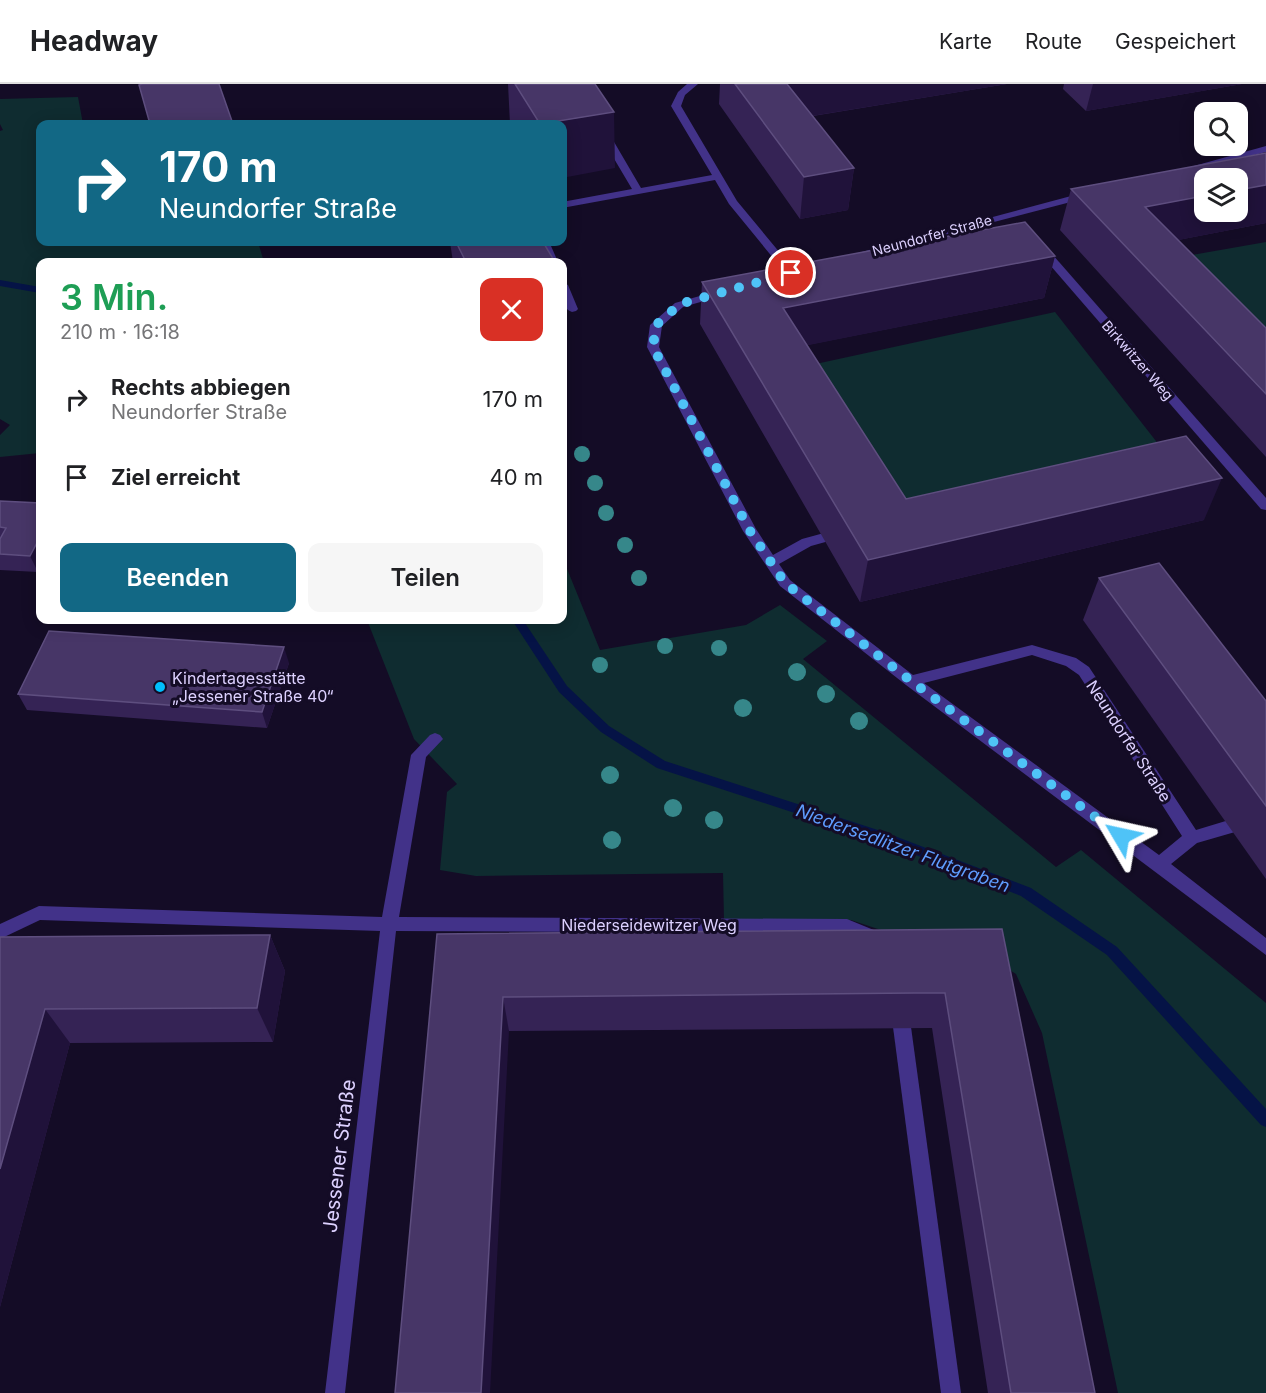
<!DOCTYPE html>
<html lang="de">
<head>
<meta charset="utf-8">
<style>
	body { margin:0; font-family:Inter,sans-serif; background:#f6f6f6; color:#202124; height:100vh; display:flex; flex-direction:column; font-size:22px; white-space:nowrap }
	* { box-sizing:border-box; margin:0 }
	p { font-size:20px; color:#757577 }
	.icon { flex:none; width:33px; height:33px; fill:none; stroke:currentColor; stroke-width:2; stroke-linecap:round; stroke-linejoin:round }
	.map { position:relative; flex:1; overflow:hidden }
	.side { position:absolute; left:36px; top:174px; width:531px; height:366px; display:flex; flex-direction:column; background:#fff; border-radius:12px; box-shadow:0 3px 15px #0003 }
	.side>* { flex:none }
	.guide { position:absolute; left:36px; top:36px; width:531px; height:126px; border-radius:12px; box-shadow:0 3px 15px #0003; background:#126885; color:#fff; overflow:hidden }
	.controls { position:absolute; left:1194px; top:18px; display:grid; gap:12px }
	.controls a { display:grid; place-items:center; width:54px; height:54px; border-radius:12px; background:#fff; box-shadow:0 3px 15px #0003; font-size:30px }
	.pin { position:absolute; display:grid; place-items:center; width:51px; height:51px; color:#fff; margin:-26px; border:3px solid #fff; border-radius:50%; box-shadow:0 2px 6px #0007 }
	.me { position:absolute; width:66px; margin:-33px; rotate:306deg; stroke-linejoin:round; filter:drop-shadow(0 0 4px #0008) }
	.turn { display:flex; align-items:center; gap:21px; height:126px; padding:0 24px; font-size:27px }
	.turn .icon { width:78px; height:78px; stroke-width:2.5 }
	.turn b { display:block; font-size:42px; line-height:51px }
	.round { display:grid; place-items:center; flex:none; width:63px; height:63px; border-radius:12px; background:#f6f6f6 }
	.headline { display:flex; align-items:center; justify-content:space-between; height:102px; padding:0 24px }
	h1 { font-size:36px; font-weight:600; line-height:45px; color:#1e9e55 }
	.action { display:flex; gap:12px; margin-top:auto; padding:12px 24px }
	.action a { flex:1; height:69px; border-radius:12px; background:#126885; color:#fff; font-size:24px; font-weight:600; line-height:69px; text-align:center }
	.action a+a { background:#f6f6f6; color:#202124 }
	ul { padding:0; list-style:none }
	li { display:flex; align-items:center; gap:18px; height:78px; padding:0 24px }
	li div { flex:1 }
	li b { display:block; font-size:22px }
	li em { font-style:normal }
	header { display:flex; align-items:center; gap:36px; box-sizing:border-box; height:84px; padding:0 30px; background:#fff; border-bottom:2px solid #e0e0e0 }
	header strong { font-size:28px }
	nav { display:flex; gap:33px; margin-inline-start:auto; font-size:21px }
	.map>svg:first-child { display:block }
</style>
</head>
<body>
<header>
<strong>Headway</strong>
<nav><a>Karte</a><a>Route</a><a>Gespeichert</a></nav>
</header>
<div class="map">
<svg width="1266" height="1309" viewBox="0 0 1266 1309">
	<rect width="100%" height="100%" fill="#140c26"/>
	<g fill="#0f2c30">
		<path d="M78,13l5,27h-43v118h218l6,20h-224v191l-40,4v-22l10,-10 -10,-6v-288l3,-1 -3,-6v-25z"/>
		<path d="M1266,158v133l-114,-113z"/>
		<path d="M1055,228l108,138 -255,56 -97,-141z"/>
		<path d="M563,475l37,91 146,-25 34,-20 47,36 -24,18 253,208 25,-17 185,153v390h-148l-76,-360 -26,-59 -49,-31 -68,-7 -48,-16h-127l-1,-47 -247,3 -36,-6 7,-78 10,-8 -43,-45 -47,-119h195z"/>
	</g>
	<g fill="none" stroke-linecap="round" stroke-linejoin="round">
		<g fill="#051346" fill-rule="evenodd">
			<path d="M0,196l40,7v6l-40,-7z"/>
			<path d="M512,536h11l44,66 42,40 56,35 219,71 147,56 86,59 149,162v18l-5,-2 -154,-170 -86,-59 -144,-56 -220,-72 -56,-36 -42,-40z"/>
		</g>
		<g fill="#423289" fill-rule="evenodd">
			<path d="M687,0h11l-13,11 -4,11 56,95 58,70v4h-8l-58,-71 -14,-24 -153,28v-6l70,-13 -32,-54 5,-3 5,3 31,53 71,-13 -41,-69 7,-14z"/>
			<path d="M1266,62v6l-78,20 -5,-3z"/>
			<path d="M1086,108l4,1v4l-227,59 -5,-3z"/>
			<path d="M546,159l5,3 7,16h-10l-7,-16z"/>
			<path d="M1041,161l4,1 221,252v12l-5,-1 -224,-259 -1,-2z"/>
			<path d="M562,198l6,3 10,24 -2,2 -4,1c-12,-4 -10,-20 -10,-30z"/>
			<path d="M721,206l4,1v4l-42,12 -21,19 -3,21 97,182 17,26 29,-16 22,-6 7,5 -2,3 -18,5 -32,18 11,16 123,95 119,-30 44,13 13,9 107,163 33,-10 6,2 2,5 -2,5 -38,11 -26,21 95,74v17l-360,-270 -126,-99 -37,-55 -96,-184 3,-22 25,-22zM1032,571l34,11 13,9 103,161 -23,19 -235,-172z"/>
			<path d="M435,649l5,2 3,4 -17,18 -27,160 448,2 34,14 2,5 -2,5 -6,2 -29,-12 -450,-2 -51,462h-20l55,-462 -340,-11 -40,19v-15l39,-18 343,11 29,-162 19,-20z"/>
			<path d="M902,935l6,2 3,6 50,366h-20l-48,-366 3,-6z"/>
		</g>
	</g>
	<g fill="#36878a">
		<circle cx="582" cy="370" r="8"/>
		<circle cx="595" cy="399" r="8"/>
		<circle cx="606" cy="429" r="8"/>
		<circle cx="625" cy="461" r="8"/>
		<circle cx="639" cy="494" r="8"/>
		<circle cx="665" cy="562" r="8"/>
		<circle cx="719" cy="564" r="8"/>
		<circle cx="600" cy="581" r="8"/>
		<circle cx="797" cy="588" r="9"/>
		<circle cx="826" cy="610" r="9"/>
		<circle cx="743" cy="624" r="9"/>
		<circle cx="859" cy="637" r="9"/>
		<circle cx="610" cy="691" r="9"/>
		<circle cx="673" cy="724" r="9"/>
		<circle cx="714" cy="736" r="9"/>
		<circle cx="612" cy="756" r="9"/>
	</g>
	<g fill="#352355">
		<path d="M508,0h87l20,84 -53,-44h-52z"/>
		<path d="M720,0h287l-194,32 41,52 -6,42 -48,9 -81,-115z"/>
		<path d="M1064,0h178l-156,27 -23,-22z"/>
		<path d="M1266,69v70l-88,17 88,88v129l-206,-227 11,-41z"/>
		<path d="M450,158h93l12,20h-102z"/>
		<path d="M1055,172l-11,42 -237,47 99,154 298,21 -344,82 -160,-278 2,-42z"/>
		<path d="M0,417l40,2 -2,69 -38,-2z"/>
		<path d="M1099,494l167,123v178l-183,-259z"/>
		<path d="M289,579l-22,65 -240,-18 -9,-16z"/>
		<path d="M1002,845l93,464h-107l-56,-365 -423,3 -72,-97z"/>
		<path d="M270,851l15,36 -12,71 -203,1 -70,264v-370z"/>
	</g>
	<g fill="#20123a">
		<path d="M785,0h222l-226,37z"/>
		<path d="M1093,0h149l-156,27z"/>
		<path d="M614,28l1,56 -53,10v-54h-19z"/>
		<path d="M854,84l-6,42 -48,9 4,-42z"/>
		<path d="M1266,101v38l-134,26 13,-42 59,-11v16h34v-22z"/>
		<path d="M1055,172l-11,42 -265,53 4,-43z"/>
		<path d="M562,197l3,53 -3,1z"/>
		<path d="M1222,394l-18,42 -344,82 8,-42z"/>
		<path d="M40,453v31l-2,4 -8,-16z"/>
		<path d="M284,563l5,16 -22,65 -5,-16z"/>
		<path d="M270,851l15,36 -12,71 -16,-34z"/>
		<path d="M503,913l6,34 -19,362h-9z"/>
		<path d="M45,925l25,34 -70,264v-138z"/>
	</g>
	<g fill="#473667" stroke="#5e4e7f" stroke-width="1.5">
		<path d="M142,0h77l14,40h-83l-11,-39z"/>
		<path d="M515,0h80l19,28 -74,12z"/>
		<path d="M735,0h52l67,84 -50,9z"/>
		<path d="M1266,69v32l-28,5v-12h-34v18l-59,11 121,121v66l-195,-205z"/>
		<path d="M1025,138l30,34 -272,52 123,191 280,-63 36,42 -354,82 -166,-278z"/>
		<path d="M456,158h87l12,20h-89z"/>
		<path d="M0,417l40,2v34l-10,19 -30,-2v-15l6,-11 -6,-1z"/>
		<path d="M1159,479l107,138v105l-167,-228z"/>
		<path d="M49,547l235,16 -22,65 -244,-18z"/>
		<path d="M1002,845l93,464h-84l-66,-400h-31l-411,4 -22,396h-86l42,-459z"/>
		<path d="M270,851l-13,73 -212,1 -45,160v-232z"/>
	</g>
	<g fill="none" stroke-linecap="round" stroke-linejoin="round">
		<path stroke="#4fc3f7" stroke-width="10" stroke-dasharray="0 18" d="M791,189l-111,31 -24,21 -3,22 97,184 35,52 126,98 210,155"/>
	</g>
	<circle fill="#00befc" stroke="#140c26" stroke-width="2" cx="160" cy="603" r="6"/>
	<g text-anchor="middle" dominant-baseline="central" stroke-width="6" stroke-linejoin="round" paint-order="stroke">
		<g font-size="14" fill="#ddd1ff" stroke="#140c26">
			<text transform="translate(932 151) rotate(-15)">Neundorfer Straße</text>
			<text transform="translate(1138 276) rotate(49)">Birkwitzer Weg</text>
		</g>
		<g font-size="16" fill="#ddd1ff" stroke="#140c26" text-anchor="start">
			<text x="172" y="594">Kindertagesstätte<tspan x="172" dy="18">„Jessener Straße 40“</tspan></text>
		</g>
		<g font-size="16" fill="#ddd1ff" stroke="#140c26">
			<text transform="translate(1129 657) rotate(57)">Neundorfer Straße</text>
			<text x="649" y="841">Niederseidewitzer Weg</text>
		</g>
		<g font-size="18" font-style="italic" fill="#5f9dff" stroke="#140c26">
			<text transform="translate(903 764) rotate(20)">Niedersedlitzer Flutgraben</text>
		</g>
		<g font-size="20" fill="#ddd1ff" stroke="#140c26">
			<text transform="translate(339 1072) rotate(-83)">Jessener Straße</text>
		</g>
	</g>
</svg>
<div class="controls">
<a><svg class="icon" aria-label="search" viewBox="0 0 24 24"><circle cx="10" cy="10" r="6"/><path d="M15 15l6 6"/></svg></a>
<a><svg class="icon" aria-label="layers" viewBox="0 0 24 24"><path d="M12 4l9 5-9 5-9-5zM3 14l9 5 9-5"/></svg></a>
</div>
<div class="pin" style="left:791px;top:189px;background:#d93025"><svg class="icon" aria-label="arrive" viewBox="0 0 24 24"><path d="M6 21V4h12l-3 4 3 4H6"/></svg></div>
<svg class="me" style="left:1121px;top:752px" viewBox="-20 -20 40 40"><path d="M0-17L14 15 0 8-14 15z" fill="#4fc3f7" stroke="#fff" stroke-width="4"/></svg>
<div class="guide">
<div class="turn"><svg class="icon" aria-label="right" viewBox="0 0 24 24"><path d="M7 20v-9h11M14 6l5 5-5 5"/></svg><div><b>170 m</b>Neundorfer Straße</div></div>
</div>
<section class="side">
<div class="headline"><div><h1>3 Min.</h1><p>210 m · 16:18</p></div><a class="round" style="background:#d93025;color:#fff"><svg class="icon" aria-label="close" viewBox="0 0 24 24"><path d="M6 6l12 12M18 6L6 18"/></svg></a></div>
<ul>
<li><svg class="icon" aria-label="right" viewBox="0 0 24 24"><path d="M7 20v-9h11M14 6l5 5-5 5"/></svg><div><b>Rechts abbiegen</b><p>Neundorfer Straße</p></div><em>170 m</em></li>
<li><svg class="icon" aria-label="arrive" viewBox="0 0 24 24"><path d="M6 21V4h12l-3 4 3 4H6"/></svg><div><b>Ziel erreicht</b></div><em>40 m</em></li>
</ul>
<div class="action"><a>Beenden</a><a>Teilen</a></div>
</section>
</div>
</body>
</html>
